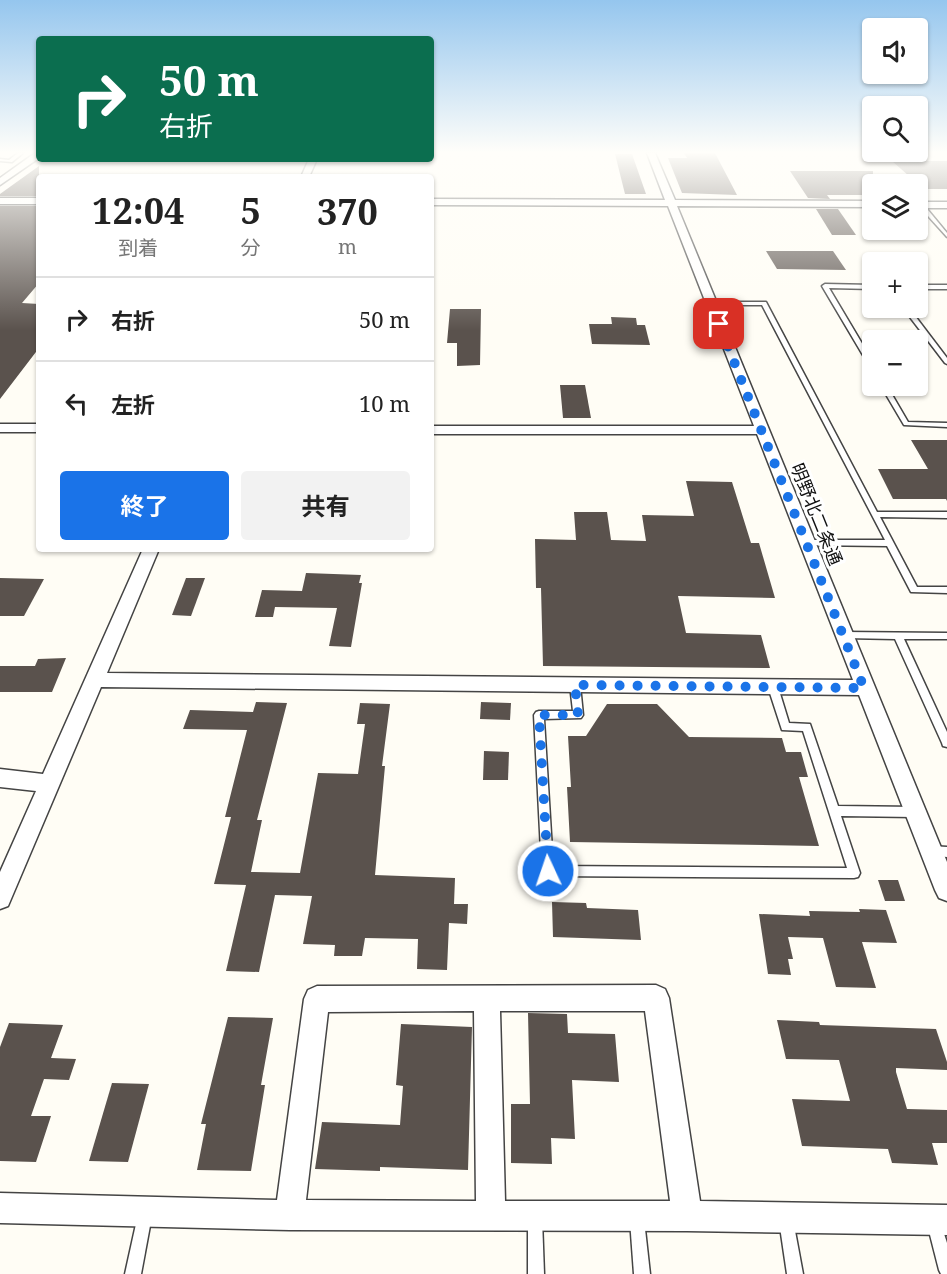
<!DOCTYPE html>
<html lang="ja">
<head>
<meta charset="utf-8">
<style>
	body { margin:0; font-family:"Noto Serif","Noto Sans JP",serif; background:#f2f2f2; color:#222; height:100vh; display:flex; flex-direction:column; font-size:22px; white-space:nowrap }
	* { box-sizing:border-box; margin:0 }
	p { font-size:20px; color:#767676 }
	.icon { flex:none; width:33px; height:33px; fill:none; stroke:currentColor; stroke-width:2; stroke-linecap:round; stroke-linejoin:round }
	.map { position:relative; flex:1; overflow:hidden }
	.sheet { position:absolute; left:36px; top:174px; width:398px; height:378px; display:flex; flex-direction:column; background:#fff; border-radius:6px; box-shadow:0 2px 4px #0004 }
	.sheet>* { flex:none }
	.banner { position:absolute; left:36px; top:36px; width:398px; height:126px; border-radius:6px; box-shadow:0 2px 4px #0004; background:#0b6e4f; color:#fff; overflow:hidden }
	.buttons { position:absolute; left:862px; top:18px; display:grid; gap:12px }
	.buttons a { display:grid; place-items:center; width:66px; height:66px; border-radius:6px; background:#fff; box-shadow:0 2px 4px #0004; font-size:30px }
	.pin { position:absolute; display:grid; place-items:center; width:51px; height:51px; color:#fff; margin:-26px; border-radius:12px; box-shadow:0 3px 9px #0006 }
	.me { position:absolute; width:66px; margin:-33px; rotate:357deg; stroke-linejoin:round; filter:drop-shadow(0 0 4px #0008) }
	.turn { display:flex; align-items:center; gap:21px; height:126px; padding:0 24px; font-size:27px }
	.turn .icon { width:78px; height:78px; stroke-width:2.5 }
	.turn b { display:block; font-size:42px; line-height:51px }
	.eta { display:flex; justify-content:space-evenly; align-items:center; height:102px; text-align:center }
	.eta b { font-size:36px; font-weight:700; line-height:42px }
	.action { display:flex; gap:12px; margin-top:auto; padding:12px 24px }
	.action a { flex:1; height:69px; border-radius:6px; background:#1a73e8; color:#fff; font-size:24px; font-weight:700; line-height:69px; text-align:center }
	.action a+a { background:#f2f2f2; color:#222 }
	ul { padding:0; list-style:none }
	li { display:flex; align-items:center; gap:18px; height:84px; padding:0 24px; border-top:2px solid #e0e0e0 }
	li div { flex:1 }
	li b { display:block; font-size:22px }
	li em { font-style:normal }
	.map>svg:first-child { display:block }
</style>
</head>
<body>
<div class="map">
<svg width="947" height="1274" viewBox="0 0 947 1274">
	<rect width="100%" height="100%" fill="#fffdf5"/>
	<g fill="#5a524d">
		<path d="M684,153h31l22,42 -55,-2 -14,-35h19z"/>
		<path d="M615,154h17l14,40h-21z"/>
		<path d="M892,161h55v28h-29v-5z"/>
		<path d="M39,166v30h-39v-2z"/>
		<path d="M790,171h83v24h-46l3,4 -22,-1z"/>
		<path d="M0,206h39v77l-17,20 17,1v44l-39,51z"/>
		<path d="M816,209h22l18,26h-24z"/>
		<path d="M766,251h67l13,19 -69,-1z"/>
		<path d="M450,309h31l-1,56 -23,1v-23h-10z"/>
		<path d="M611,317l25,1 1,7h8l5,20 -58,-1 -3,-20h23z"/>
		<path d="M560,385h25l6,33h-28z"/>
		<path d="M911,440h36v61l-1,-2h-53l-15,-30h50z"/>
		<path d="M686,481l46,1 19,61h8l16,55 -97,-2 8,37 75,2 9,33 -227,-2 -2,-78h-5l-1,-49 41,1 -2,-28h33l4,28 35,1 -4,-26 52,1z"/>
		<path d="M306,573l55,2 -2,8h3l-11,64 -22,-1 8,-38 -62,-1 -2,10h-18l7,-27 40,1z"/>
		<path d="M0,578l44,1 -20,37h-24z"/>
		<path d="M186,578h19l-14,38 -19,-1z"/>
		<path d="M66,658l-14,34h-52v-26h35l3,-7z"/>
		<path d="M256,702l31,1 -30,117h5l-11,52 49,1 18,-100 40,1 7,-50h-8l3,-21 30,1 -8,62h3l-10,109 80,3 -1,26h14l-1,20 -18,-1 -2,47 -30,-1 1,-30 -53,-1 -3,18h-28l1,-11 -32,-1 9,-48 -37,-1 -16,77 -33,-1 20,-86 -32,-1 17,-67h-6l22,-87 -64,-1 7,-19 63,2z"/>
		<path d="M481,702l30,1 -1,17 -30,-1z"/>
		<path d="M607,704h50l32,33 93,1 4,14h15l7,25h-9l20,69 -249,-4 -3,-55h4l-3,-51h18z"/>
		<path d="M484,751l25,1 -1,28h-25z"/>
		<path d="M878,880h20l7,21h-20z"/>
		<path d="M552,902l34,1 1,5 51,2 3,30 -88,-3z"/>
		<path d="M859,909l27,1 11,33 -35,-1 14,46 -40,-1 -13,-49 -35,-1 5,22h-5l3,16 -23,-1 -9,-60 51,2 -1,-5 51,1z"/>
		<path d="M528,1013l39,1 1,19 47,1 4,48 -47,-2 3,59 -24,-1 1,26 -41,-1v-59h19z"/>
		<path d="M228,1017l45,1 -12,67h4l-14,86 -54,-1 9,-46h-5z"/>
		<path d="M777,1020l42,2 1,3 116,4 11,33v8l-51,-2v4l11,37 40,1v33h-15l6,22 -46,-2 -4,-14 -86,-3 -10,-47 58,2 -11,-41 -53,-1z"/>
		<path d="M9,1023l54,2 -12,33 25,1 -7,21 -25,-1 -13,37h20l-15,46 -36,-1v-114z"/>
		<path d="M401,1024l71,3 -4,143 -88,-3v4l-65,-2 7,-47 78,3 3,-39 -7,-1z"/>
		<path d="M112,1083l37,1 -21,78 -39,-1z"/>
	</g>
	<g fill="none" stroke-linecap="round" stroke-linejoin="round">
		<g stroke="#444" stroke-width="3">
			<g id="service">
				<path d="M18,153h5l-11,9 -12,-1v-2l9,1z"/>
				<path d="M919,204h4l24,29v4l-28,-31z"/>
				<path d="M825,284l48,1v4l-44,-1 44,74v7l-3,-2 -48,-81z"/>
				<rect x="918" y="285" width="29" height="4"/>
				<path d="M708,302h58l111,210h70v6l-67,-1 37,70h30v6l-36,-1 -24,-46 -83,-1 -1,-2 4,-3h78l-123,-235h-52l-2,-1z"/>
				<path d="M903,308h6l38,50v6l-2,-1z"/>
				<path d="M881,386h6l21,36 39,1v4l-43,-2z"/>
				<path d="M844,632l103,1v6h-43l43,93v15l-4,-1 -1,-3 -47,-104 -51,-1 -4,-3z"/>
				<path d="M575,681l3,1 2,3 3,30 -2,3 -37,1 9,147 294,2 -44,-137 -21,-1 -14,-43 2,-3h6l2,3 11,36 21,1 28,82 77,1 4,2 1,3 -1,3 -4,2 -74,-1 19,57 -2,4 -4,1 -306,-2 -4,-1 -2,-4 -8,-156 2,-3 3,-1h34l-3,-26 2,-3z"/>
				<path d="M931,846l16,1v10l-20,-2 -2,-4 2,-4z"/>
				<path d="M145,1208l5,2 2,5 -11,59h-16l13,-59 2,-5z"/>
				<path d="M535,1212l5,2 2,5 2,55h-16v-55l2,-5z"/>
				<path d="M637,1213l5,2 2,5 6,54h-16l-4,-54 2,-5z"/>
				<path d="M786,1213l5,2 2,5 10,54h-16l-8,-54 2,-5z"/>
				<path d="M934,1216l5,2 8,25v31h-6l-2,-4 -12,-47 2,-5z"/>
			</g>
		</g>
		<g stroke="#444" stroke-width="3">
			<g id="minor">
				<path d="M35,153h4v5l-39,27v-7z"/>
				<path d="M647,153h8l20,47 198,1v6l-196,-1 270,656v39l-8,-3 -4,-8 -76,-195 -758,-8 -93,219 -8,3v-37l36,-81 -36,-4v-18l43,5 100,-225h16l-52,124 746,7 -96,-246h-327v-8h324l-86,-220 -238,-1v-6l235,1z"/>
				<path d="M309,159h8l-8,18h-8z"/>
				<rect x="0" y="198" width="39" height="6"/>
				<rect x="918" y="202" width="29" height="6"/>
				<rect x="0" y="424" width="39" height="8"/>
				<path d="M656,985l9,4 4,9 31,203 247,4v30l-260,-4 -397,-1 -290,-7v-30l277,7 27,-201 4,-9 9,-4zM474,1011l2,190 -170,-1 22,-188zM500,1011h145l25,190h-165z"/>
			</g>
		</g>
		<use href="#service" fill="#fff" fill-rule="evenodd"/>
		<use href="#minor" fill="#fff" fill-rule="evenodd"/>
	</g>
	<linearGradient id="sky" x2="0" y2="1"><stop stop-color="#95c6ee"/><stop offset="0.46" stop-color="#fffefa"/><stop offset="1" stop-color="#fffefa" stop-opacity="0"/></linearGradient>
	<rect width="947" height="331" fill="url(#sky)"/>
	<g fill="none" stroke-linecap="round" stroke-linejoin="round">
		<path stroke="#1a73e8" stroke-width="10" stroke-dasharray="0 18" d="M548,871l-9,-156h39l-3,-30 289,3 -145,-364"/>
	</g>
	<g text-anchor="middle" dominant-baseline="central" stroke-width="6" stroke-linejoin="round" paint-order="stroke">
		<g font-size="18" fill="#111" stroke="#fff">
			<text transform="translate(817 514) rotate(68)">明野北二条通</text>
		</g>
	</g>
</svg>
<div class="buttons">
<a><svg class="icon" aria-label="sound" viewBox="0 0 24 24"><path d="M4 9h4l5-4v14l-5-4H4zM17 9q2 3 0 6"/></svg></a>
<a><svg class="icon" aria-label="search" viewBox="0 0 24 24"><circle cx="10" cy="10" r="6"/><path d="M15 15l6 6"/></svg></a>
<a><svg class="icon" aria-label="layers" viewBox="0 0 24 24"><path d="M12 4l9 5-9 5-9-5zM3 14l9 5 9-5"/></svg></a>
<a>+</a>
<a>−</a>
</div>
<div class="pin" style="left:719px;top:324px;background:#d93025"><svg class="icon" aria-label="arrive" viewBox="0 0 24 24"><path d="M6 21V4h12l-3 4 3 4H6"/></svg></div>
<svg class="me" style="left:548px;top:871px" viewBox="-20 -20 40 40"><circle r="17" fill="#1a73e8" stroke="#fff" stroke-width="3"/><path d="M0-11L8 9 0 5-8 9z" fill="#fff"/></svg>
<div class="banner">
<div class="turn"><svg class="icon" aria-label="right" viewBox="0 0 24 24"><path d="M7 20v-9h11M14 6l5 5-5 5"/></svg><div><b>50 m</b>右折</div></div>
</div>
<section class="sheet">
<div class="eta">
<div><b>12:04</b><p>到着</p></div>
<div><b>5</b><p>分</p></div>
<div><b>370</b><p>m</p></div>
</div>
<ul>
<li><svg class="icon" aria-label="right" viewBox="0 0 24 24"><path d="M7 20v-9h11M14 6l5 5-5 5"/></svg><div><b>右折</b></div><em>50 m</em></li>
<li><svg class="icon" aria-label="left" viewBox="0 0 24 24"><path d="M17 20v-9H6M10 6l-5 5 5 5"/></svg><div><b>左折</b></div><em>10 m</em></li>
</ul>
<div class="action"><a>終了</a><a>共有</a></div>
</section>
</div>
</body>
</html>
